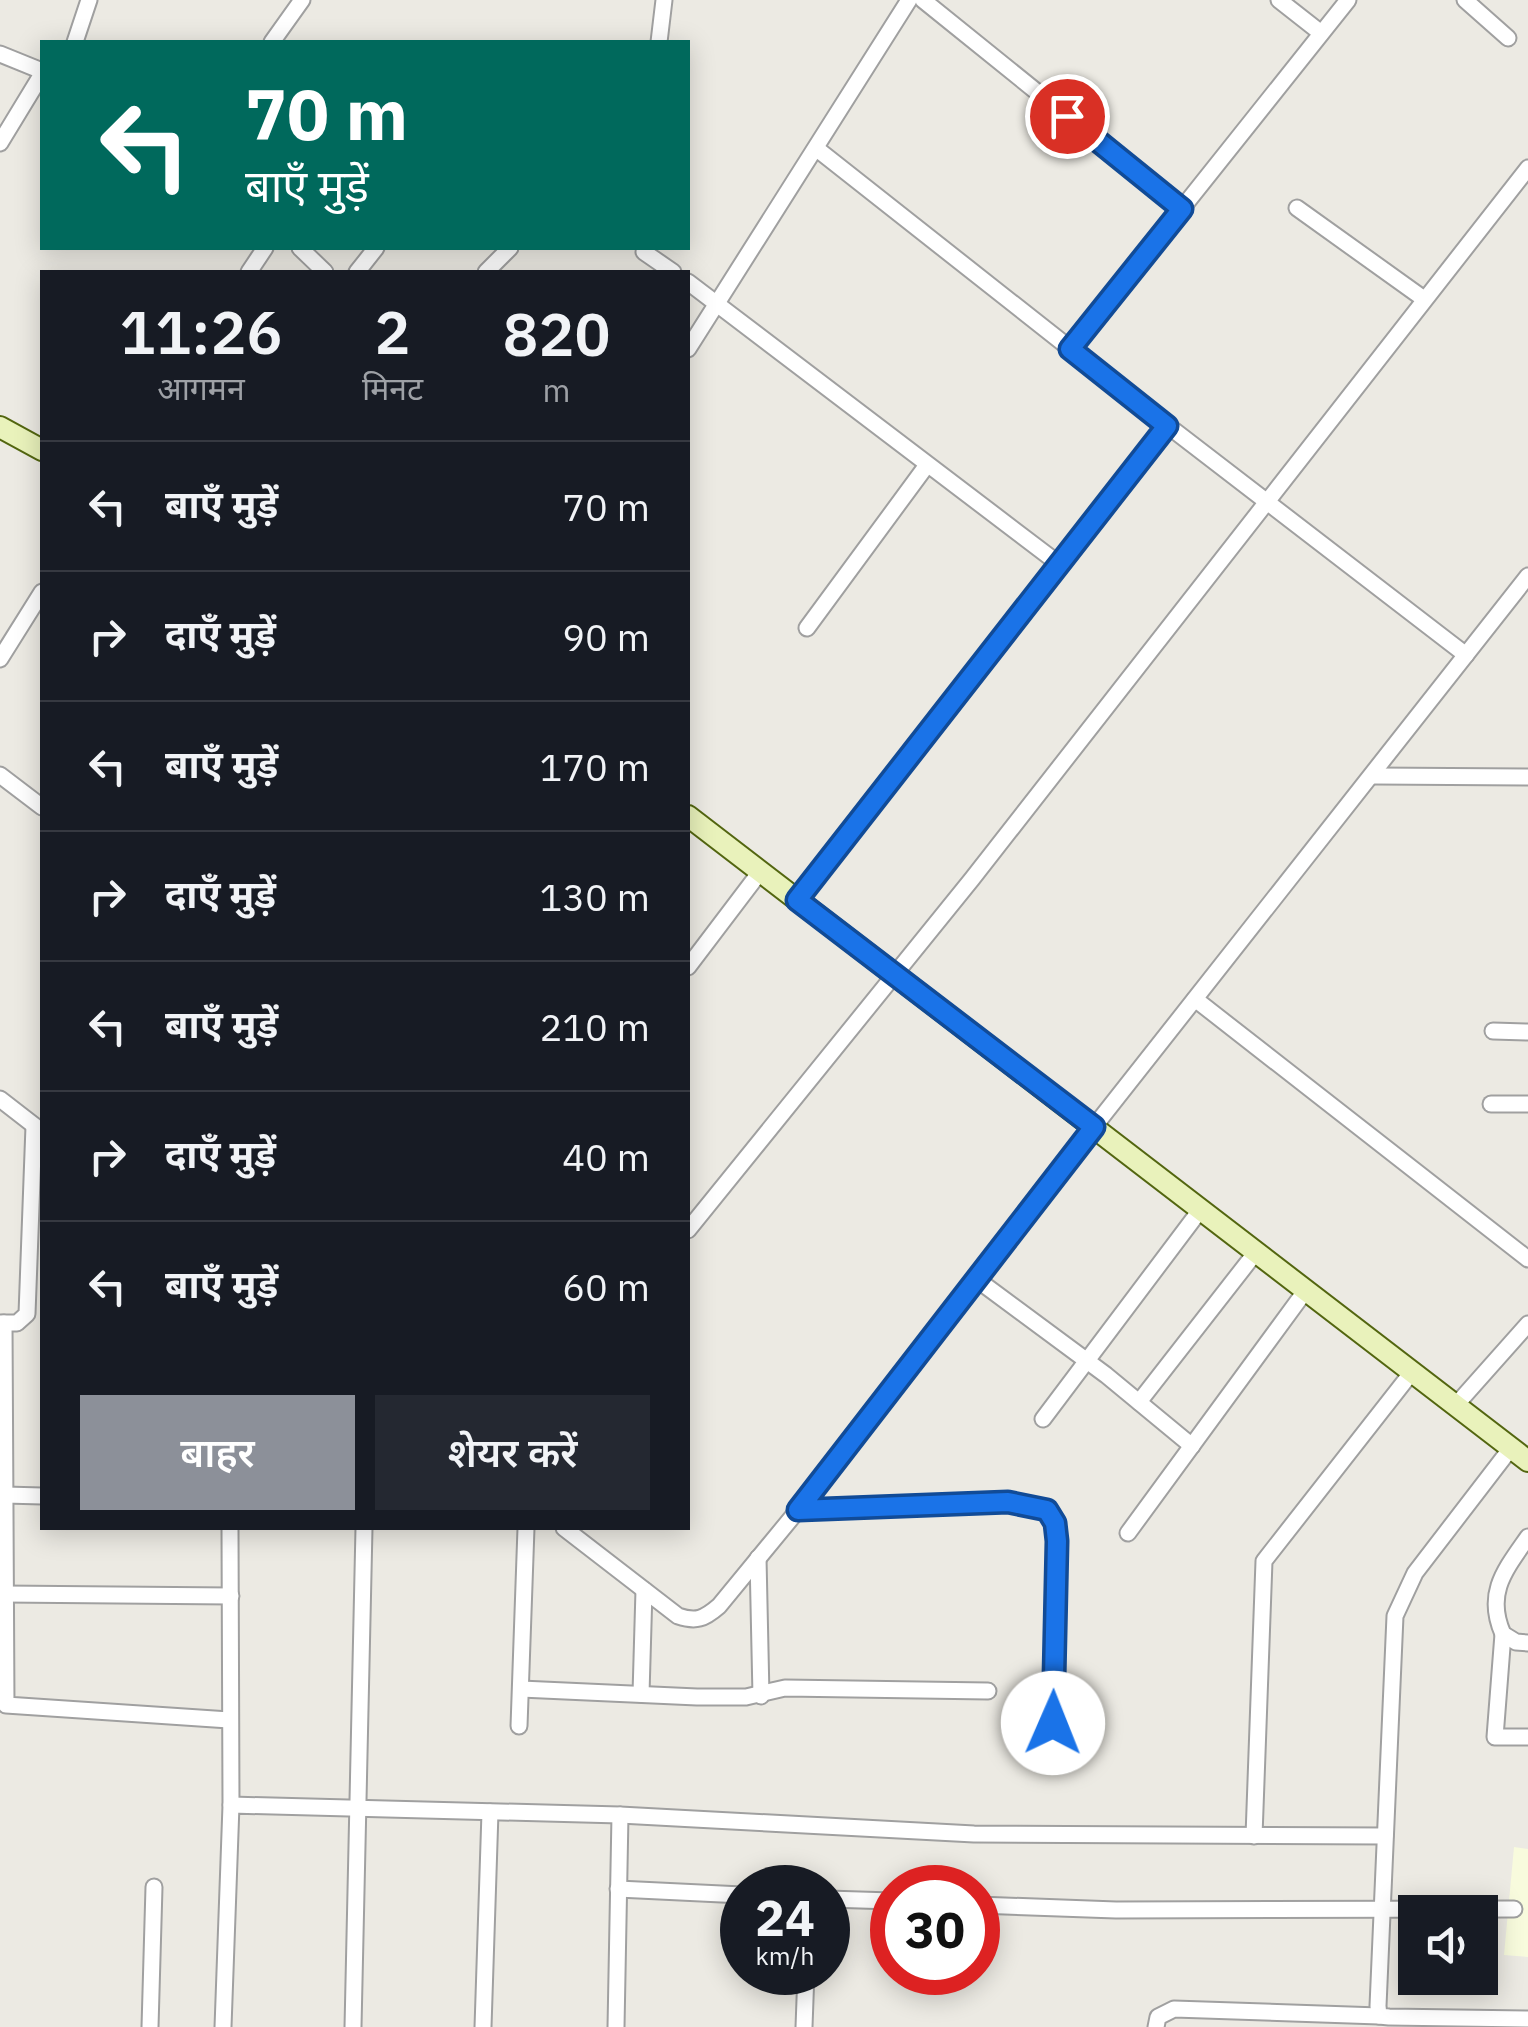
<!DOCTYPE html>
<html lang="hi">
<head>
<meta charset="utf-8">
<style>
	body { margin:0; font-family:"IBM Plex Sans","Noto Sans Devanagari",sans-serif; background:#242831; color:#f1f3f6; height:100vh; display:flex; flex-direction:column; font-size:38px; white-space:nowrap }
	* { box-sizing:border-box; margin:0 }
	p { font-size:32px; color:#9ea1a6 }
	.icon { flex:none; width:55px; height:55px; fill:none; stroke:currentColor; stroke-width:2; stroke-linecap:round; stroke-linejoin:round }
	.map { position:relative; flex:1; overflow:hidden }
	.panel { position:absolute; left:40px; top:270px; width:650px; height:1260px; display:flex; flex-direction:column; background:#171b24; border-radius:0px; box-shadow:0 5px 25px #0003 }
	.panel>* { flex:none }
	.guide { position:absolute; left:40px; top:40px; width:650px; height:210px; border-radius:0px; box-shadow:0 5px 25px #0003; background:#00695c; color:#fff; overflow:hidden }
	.tools { position:absolute; left:1398px; top:1895px; display:grid; gap:20px }
	.tools a { display:grid; place-items:center; width:100px; height:100px; border-radius:0px; background:#171b24; box-shadow:0 5px 25px #0003; font-size:50px }
	.speed { position:absolute; left:720px; top:1865px; display:flex; gap:20px; font-size:50px; font-weight:700; text-align:center }
	.speed>* { display:grid; place-content:center; width:130px; height:130px; border-radius:50%; background:#171b24; box-shadow:0 5px 25px #0003; line-height:1 }
	.speed small { font-size:25px; font-weight:400 }
	.speed .limit { border:15px solid #d22; background:#fff; color:#111 }
	.pin { position:absolute; display:grid; place-items:center; width:85px; height:85px; color:#fff; margin:-42px; border:5px solid #fff; border-radius:50%; box-shadow:0 2px 10px #0007 }
	.me { position:absolute; width:110px; margin:-55px; rotate:1deg; stroke-linejoin:round; filter:drop-shadow(0 0 8px #0008) }
	.turn { display:flex; align-items:center; gap:35px; height:210px; padding:0 40px; font-size:45px }
	.turn .icon { width:130px; height:130px; stroke-width:2.5 }
	.turn b { display:block; font-size:70px; line-height:85px }
	.eta { display:flex; justify-content:space-evenly; align-items:center; height:170px; text-align:center }
	.eta b { font-size:60px; font-weight:600; line-height:70px }
	.action { display:flex; gap:20px; margin-top:auto; padding:20px 40px }
	.action a { flex:1; height:115px; border-radius:0px; background:#8c9099; color:#fff; font-size:40px; font-weight:600; line-height:115px; text-align:center }
	.action a+a { background:#242831; color:#f1f3f6 }
	ul { padding:0; list-style:none }
	li { display:flex; align-items:center; gap:30px; height:130px; padding:0 40px; border-top:2px solid #363941 }
	li div { flex:1 }
	li b { display:block; font-size:38px }
	li em { font-style:normal }
	.map>svg:first-child { display:block }
</style>
</head>
<body>
<div class="map">
<svg width="1528" height="2027" viewBox="0 0 1528 2027">
	<rect width="100%" height="100%" fill="#eceae3"/>
	<path fill="#f8fbdd" d="M1514,1847l14,2v108l-24,-2z"/>
	<g fill="none" stroke-linecap="round" stroke-linejoin="round">
		<g stroke="#a0a0a0" stroke-width="19">
			<g id="street">
				<path d="M923,0l259,209"/>
				<path d="M1279,0l42,33"/>
				<path d="M1465,0l43,38"/>
				<path d="M75,42l14,-42"/>
				<path d="M272,42l30,-42"/>
				<path d="M659,42l5,-42"/>
				<path d="M0,54l42,17"/>
				<path d="M0,143l42,-69"/>
				<path d="M1297,208l127,91"/>
				<path d="M300,248l25,24"/>
				<path d="M644,252l29,20"/>
				<path d="M249,272l16,-24"/>
				<path d="M357,272l19,-24"/>
				<path d="M486,272l24,-24"/>
				<path d="M688,282l371,282"/>
				<path d="M688,349l221,-349"/>
				<path d="M1070,349l278,-349"/>
				<path d="M1167,425l299,230"/>
				<path d="M807,628l120,-163"/>
				<path d="M0,659l42,-67"/>
				<path d="M0,775l42,32"/>
				<path d="M1374,776l154,1"/>
				<path d="M797,900l370,-475 -350,-276"/>
				<path d="M688,967l72,-95"/>
				<path d="M1195,999l333,260"/>
				<path d="M1493,1031l35,1"/>
				<path d="M0,1099l40,31"/>
				<path d="M1491,1104h37"/>
				<path d="M688,1230l284,-351 556,-711"/>
				<path d="M975,1278l131,97 86,71"/>
				<path d="M0,1323h17l10,-9 7,-188"/>
				<path d="M4,1323l2,382 223,15"/>
				<path d="M1139,1402l117,-150"/>
				<path d="M1456,1405l72,-81"/>
				<path d="M1043,1419l158,-210"/>
				<path d="M1511,1448l-96,125 -20,43 -17,390 1,10 10,1 139,2"/>
				<path d="M5,1495l37,1"/>
				<path d="M798,1510l210,-8 39,8 8,13 2,18 -5,219"/>
				<path d="M230,1528l1,277"/>
				<path d="M564,1528l114,88c18,6 26,3 41,-10l79,-96 177,-232 553,-702"/>
				<path d="M1128,1533l178,-243"/>
				<path d="M1528,1537c-23,33 -43,56 -25,97l13,8 12,1"/>
				<path d="M758,1558l3,138"/>
				<path d="M3,1594l228,2"/>
				<path d="M1503,1634l-8,103h33"/>
				<path d="M521,1689l176,8h49l39,-9 203,3"/>
				<path d="M641,1694l3,-104"/>
				<path d="M519,1726l7,-198"/>
				<path d="M1254,1836l10,-275 148,-189"/>
				<path d="M618,1889l124,6"/>
				<path d="M828,1899l64,2"/>
				<path d="M978,1905l138,5 398,-1"/>
				<path d="M150,2027l4,-140"/>
				<path d="M223,2027l8,-222 389,10 354,19 411,2"/>
				<path d="M353,2027l11,-499"/>
				<path d="M483,2027l7,-215"/>
				<path d="M616,2027l4,-212"/>
				<path d="M804,2027l2,-55"/>
				<path d="M1156,2027l2,-10 16,-8 205,7"/>
			</g>
		</g>
		<g stroke="#536610" stroke-width="24">
			<g id="secondary">
				<path d="M0,427l42,23"/>
				<path d="M688,816l840,645"/>
			</g>
		</g>
		<use href="#street" stroke="#fff" stroke-width="15"/>
		<use href="#secondary" stroke="#e9f2bb" stroke-width="20"/>
	</g>
	<g fill="none" stroke-linecap="round" stroke-linejoin="round">
		<g stroke="#114b97" stroke-width="25">
			<path id="route" d="M1053,1723l4,-182 -2,-18 -8,-13 -39,-8 -210,8 296,-383 -297,-227 370,-474 -97,-77 112,-140 -115,-93"/>
		</g>
		<use href="#route" stroke="#1a73e8" stroke-width="18"/>
	</g>
</svg>
<div class="tools">
<a><svg class="icon" aria-label="sound" viewBox="0 0 24 24"><path d="M4 9h4l5-4v14l-5-4H4zM17 9q2 3 0 6"/></svg></a>
</div>
<div class="speed"><div>24<small>km/h</small></div><div class="limit">30</div></div>
<div class="pin" style="left:1067px;top:116px;background:#d93025"><svg class="icon" aria-label="arrive" viewBox="0 0 24 24"><path d="M6 21V4h12l-3 4 3 4H6"/></svg></div>
<svg class="me" style="left:1053px;top:1723px" viewBox="-20 -20 40 40"><circle r="19" fill="#fff"/><path d="M0-13L10 11 0 6-10 11z" fill="#1a73e8"/></svg>
<div class="guide">
<div class="turn"><svg class="icon" aria-label="left" viewBox="0 0 24 24"><path d="M17 20v-9H6M10 6l-5 5 5 5"/></svg><div><b>70 m</b>बाएँ मुड़ें</div></div>
</div>
<section class="panel">
<div class="eta">
<div><b>11:26</b><p>आगमन</p></div>
<div><b>2</b><p>मिनट</p></div>
<div><b>820</b><p>m</p></div>
</div>
<ul>
<li><svg class="icon" aria-label="left" viewBox="0 0 24 24"><path d="M17 20v-9H6M10 6l-5 5 5 5"/></svg><div><b>बाएँ मुड़ें</b></div><em>70 m</em></li>
<li><svg class="icon" aria-label="right" viewBox="0 0 24 24"><path d="M7 20v-9h11M14 6l5 5-5 5"/></svg><div><b>दाएँ मुड़ें</b></div><em>90 m</em></li>
<li><svg class="icon" aria-label="left" viewBox="0 0 24 24"><path d="M17 20v-9H6M10 6l-5 5 5 5"/></svg><div><b>बाएँ मुड़ें</b></div><em>170 m</em></li>
<li><svg class="icon" aria-label="right" viewBox="0 0 24 24"><path d="M7 20v-9h11M14 6l5 5-5 5"/></svg><div><b>दाएँ मुड़ें</b></div><em>130 m</em></li>
<li><svg class="icon" aria-label="left" viewBox="0 0 24 24"><path d="M17 20v-9H6M10 6l-5 5 5 5"/></svg><div><b>बाएँ मुड़ें</b></div><em>210 m</em></li>
<li><svg class="icon" aria-label="right" viewBox="0 0 24 24"><path d="M7 20v-9h11M14 6l5 5-5 5"/></svg><div><b>दाएँ मुड़ें</b></div><em>40 m</em></li>
<li><svg class="icon" aria-label="left" viewBox="0 0 24 24"><path d="M17 20v-9H6M10 6l-5 5 5 5"/></svg><div><b>बाएँ मुड़ें</b></div><em>60 m</em></li>
</ul>
<div class="action"><a>बाहर</a><a>शेयर करें</a></div>
</section>
</div>
</body>
</html>
